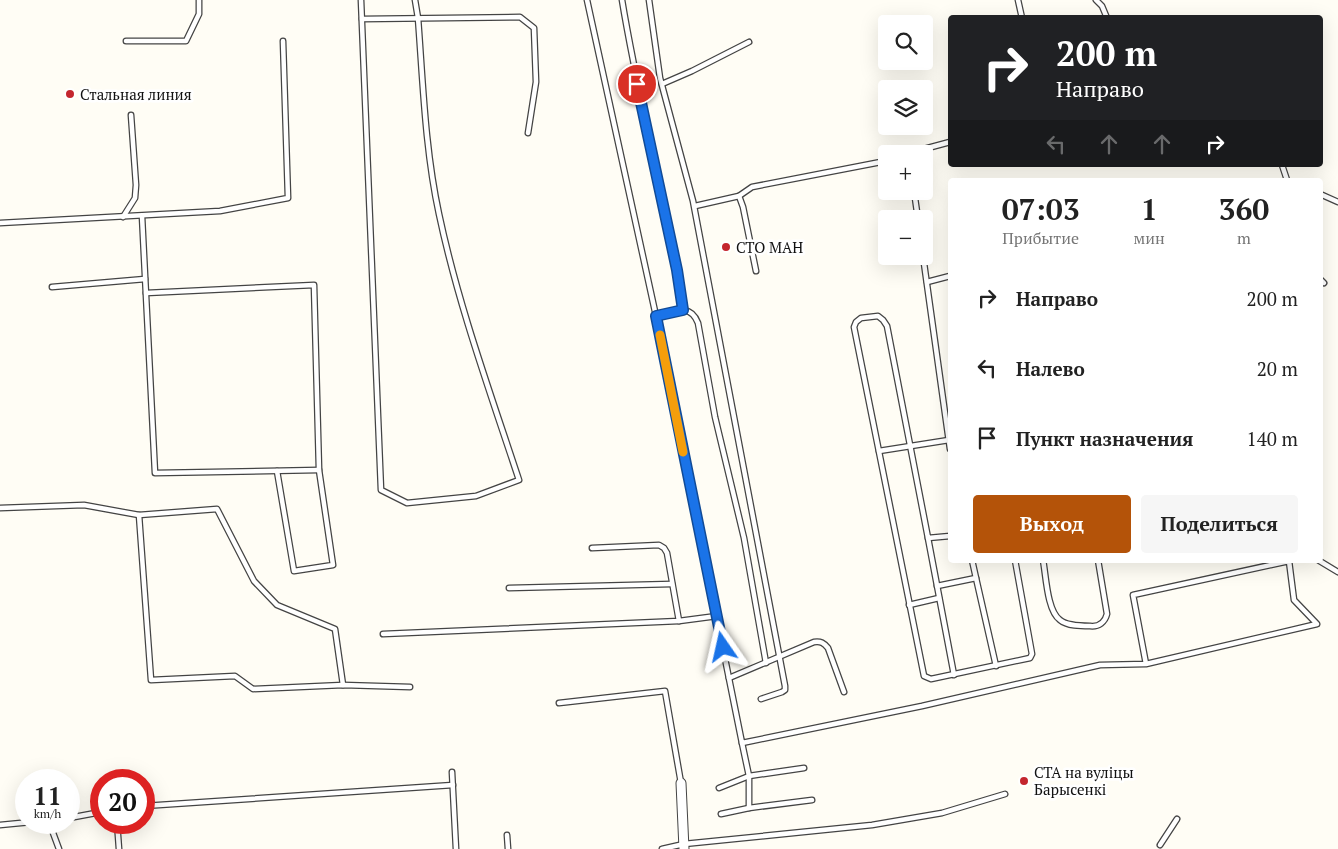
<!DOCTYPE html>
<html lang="ru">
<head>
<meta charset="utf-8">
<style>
	body { margin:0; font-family:"PT Serif",serif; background:#f6f6f6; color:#222; height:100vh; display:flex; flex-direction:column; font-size:19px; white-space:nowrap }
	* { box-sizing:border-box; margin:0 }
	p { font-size:16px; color:#767676 }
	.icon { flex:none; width:28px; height:28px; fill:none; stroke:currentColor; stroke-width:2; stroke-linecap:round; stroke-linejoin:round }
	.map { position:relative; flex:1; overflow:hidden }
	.side { position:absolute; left:948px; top:178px; width:375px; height:385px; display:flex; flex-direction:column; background:#fff; border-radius:5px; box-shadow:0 5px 20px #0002 }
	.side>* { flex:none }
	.guide { position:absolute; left:948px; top:15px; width:375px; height:152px; border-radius:5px; box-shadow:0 5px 20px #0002; background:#202124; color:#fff; overflow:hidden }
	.controls { position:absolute; left:878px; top:15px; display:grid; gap:10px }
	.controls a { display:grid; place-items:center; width:55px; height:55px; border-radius:5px; background:#fff; box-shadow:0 5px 20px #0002; font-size:25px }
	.speed { position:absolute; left:15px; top:769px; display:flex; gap:10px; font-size:25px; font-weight:700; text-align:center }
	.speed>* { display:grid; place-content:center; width:65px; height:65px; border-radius:50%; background:#fff; box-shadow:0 5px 20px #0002; line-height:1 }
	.speed small { font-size:12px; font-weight:400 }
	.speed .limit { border:8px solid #d22; background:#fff; color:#111 }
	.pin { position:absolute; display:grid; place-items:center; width:42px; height:42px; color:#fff; margin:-21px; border:2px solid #fff; border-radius:50%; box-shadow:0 1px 5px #0007 }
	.me { position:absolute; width:55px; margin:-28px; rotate:349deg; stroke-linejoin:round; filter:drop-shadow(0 0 4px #0008) }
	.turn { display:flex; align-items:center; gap:18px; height:105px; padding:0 25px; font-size:22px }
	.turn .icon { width:65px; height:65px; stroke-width:2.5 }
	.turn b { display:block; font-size:35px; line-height:42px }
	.lanes { display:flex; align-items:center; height:48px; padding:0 25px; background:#0003; justify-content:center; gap:25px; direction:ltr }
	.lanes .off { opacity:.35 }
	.eta { display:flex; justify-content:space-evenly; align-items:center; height:85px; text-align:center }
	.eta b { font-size:30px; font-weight:700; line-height:35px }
	.action { display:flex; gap:10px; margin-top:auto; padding:10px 25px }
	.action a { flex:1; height:58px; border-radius:5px; background:#b45309; color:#fff; font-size:20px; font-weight:700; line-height:58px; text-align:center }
	.action a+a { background:#f6f6f6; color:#222 }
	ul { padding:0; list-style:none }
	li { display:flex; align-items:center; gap:15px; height:70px; padding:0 25px }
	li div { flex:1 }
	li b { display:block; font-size:19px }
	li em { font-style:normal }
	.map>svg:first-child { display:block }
</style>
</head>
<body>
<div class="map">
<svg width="1338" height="849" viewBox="0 0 1338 849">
	<rect width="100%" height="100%" fill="#fffdf5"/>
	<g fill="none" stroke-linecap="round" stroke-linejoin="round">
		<g stroke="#444" stroke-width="7">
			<g id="lane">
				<path d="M361,0l20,490 26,13 69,-7 43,-16c-29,-88 -61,-176 -80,-266 -14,-65 -16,-131 -21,-196l-3,-18"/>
				<path d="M587,0l69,316 86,427 180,-37 178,-41 46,-1 171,-40 -23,-24 -5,-39 -156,34 13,69"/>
				<path d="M622,0c17,104 45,206 61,310"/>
				<path d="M649,0l11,78 33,123 92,485v4l-3,2 -21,7"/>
				<path d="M1018,0l4,18"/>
				<path d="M1096,0l6,6 5,12"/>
				<path d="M362,19l158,-2 14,11 2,54 -8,51"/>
				<path d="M126,41h60l13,-27v-14"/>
				<path d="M662,84l30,-13 57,-29"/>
				<path d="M915,154l9,-5 26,-7"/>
				<path d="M1282,165l5,15"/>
				<path d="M914,191l4,28"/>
				<path d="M1320,194l18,8"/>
				<path d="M739,196l13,-9 134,-26"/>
				<path d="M695,206l44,-10 4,11 13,64"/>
				<path d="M142,216l13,257 164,-3"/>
				<path d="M123,217l12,-19 1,-13 -5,-70"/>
				<path d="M0,223l220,-12 68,-13 -5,-157"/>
				<path d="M923,256l27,193"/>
				<path d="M1320,279l4,4"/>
				<path d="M927,282l23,-6"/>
				<path d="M52,287l93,-8"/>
				<path d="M146,293l168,-8 5,185 14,95 -39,6 -17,-100"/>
				<path d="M656,316c17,-4 34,-14 42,7l17,94 29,121 22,125"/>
				<path d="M879,451l70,-11"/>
				<path d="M0,508l84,-3 55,10 78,-6 37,72 23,24 58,24 8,56"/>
				<path d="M139,515l12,165 84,-4 18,13 90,-4 67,2"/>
				<path d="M950,536l-22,2 -41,-212 -4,-6 -5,-4 -17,2 -5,4 -2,5 70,349 7,3 99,-21 2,-4 -17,-94"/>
				<path d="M928,538l26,137"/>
				<path d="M592,548l67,-3 5,3 3,5 12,68"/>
				<path d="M972,560l4,18"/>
				<path d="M1043,560c3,15 4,51 17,60 7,6 21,6 30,6 9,1 15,-4 17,-12l-9,-54"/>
				<path d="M1318,560l20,12"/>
				<path d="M937,586l39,-8 20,88"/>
				<path d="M509,588l163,-4"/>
				<path d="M909,605l30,-7"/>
				<path d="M383,634l296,-13 38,-5"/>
				<path d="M729,678l85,-36c7,-1 10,1 14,6l16,44"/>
				<path d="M559,703l106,-12 16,92"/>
				<path d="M742,743l7,33v32"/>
				<path d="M452,772l4,77"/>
				<path d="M719,788l30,-12 55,-8"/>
				<path d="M144,806l309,-21"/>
				<path d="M721,814l28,-6 63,-8"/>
				<path d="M69,818l32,-6"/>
				<path d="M49,822l10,27"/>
				<path d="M117,822l2,27"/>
				<path d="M0,825l31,-3"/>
				<path d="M507,835l1,14"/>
				<path d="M1160,845l17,-26"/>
				<path d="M662,849l22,-5 188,-19 70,-12 63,-19"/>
			</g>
		</g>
		<g stroke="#444" stroke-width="11">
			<path id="street" d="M681,783l3,66"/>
		</g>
		<use href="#lane" stroke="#fff" stroke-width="4.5"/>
		<use href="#street" stroke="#fff" stroke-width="9"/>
	</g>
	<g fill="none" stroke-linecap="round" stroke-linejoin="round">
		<g stroke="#114b97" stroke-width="12">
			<path id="route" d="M637,84l40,186 6,40 -27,6 67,331"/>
		</g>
		<use href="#route" stroke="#1a73e8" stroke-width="9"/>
		<path stroke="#f59e0b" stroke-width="9" d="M660,335l23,117"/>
	</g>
	<g fill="#c4262e" stroke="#fff" stroke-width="2">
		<circle cx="70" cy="94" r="5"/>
		<circle cx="726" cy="247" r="5"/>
		<circle cx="1024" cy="781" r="5"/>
	</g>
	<g text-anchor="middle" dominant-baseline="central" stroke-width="5" stroke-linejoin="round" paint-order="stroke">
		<g font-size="15" fill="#111" stroke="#fff" text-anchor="start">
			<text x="80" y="94">Стальная линия</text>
			<text x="736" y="247">СТО МАН</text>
			<text x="1034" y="772">СТА на вуліцы<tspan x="1034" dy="17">Барысенкі</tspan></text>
		</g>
	</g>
</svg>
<div class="controls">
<a><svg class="icon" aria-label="search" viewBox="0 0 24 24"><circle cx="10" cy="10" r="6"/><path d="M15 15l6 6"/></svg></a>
<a><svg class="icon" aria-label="layers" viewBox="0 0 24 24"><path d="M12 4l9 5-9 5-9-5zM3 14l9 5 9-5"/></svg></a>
<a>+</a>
<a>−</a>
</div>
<div class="speed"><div>11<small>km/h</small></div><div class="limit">20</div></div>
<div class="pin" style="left:637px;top:84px;background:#d93025"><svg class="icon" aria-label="arrive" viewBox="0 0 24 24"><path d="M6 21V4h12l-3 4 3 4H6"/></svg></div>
<svg class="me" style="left:723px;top:647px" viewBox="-20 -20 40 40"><path d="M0-17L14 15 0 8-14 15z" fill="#1a73e8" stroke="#fff" stroke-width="4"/></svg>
<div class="guide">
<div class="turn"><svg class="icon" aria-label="right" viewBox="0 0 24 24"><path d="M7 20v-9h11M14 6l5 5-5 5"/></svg><div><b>200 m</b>Направо</div></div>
<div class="lanes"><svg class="icon off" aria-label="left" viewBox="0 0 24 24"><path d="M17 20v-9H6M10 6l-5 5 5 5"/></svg><svg class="icon off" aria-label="ahead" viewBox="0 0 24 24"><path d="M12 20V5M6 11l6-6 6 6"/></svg><svg class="icon off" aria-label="ahead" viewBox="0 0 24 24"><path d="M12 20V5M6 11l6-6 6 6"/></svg><svg class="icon" aria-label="right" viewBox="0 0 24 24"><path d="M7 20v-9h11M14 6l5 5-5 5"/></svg></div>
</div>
<section class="side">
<div class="eta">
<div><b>07:03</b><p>Прибытие</p></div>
<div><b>1</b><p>мин</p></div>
<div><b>360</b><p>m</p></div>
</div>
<ul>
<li><svg class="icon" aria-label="right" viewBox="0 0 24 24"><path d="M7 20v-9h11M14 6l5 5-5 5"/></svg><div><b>Направо</b></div><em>200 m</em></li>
<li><svg class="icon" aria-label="left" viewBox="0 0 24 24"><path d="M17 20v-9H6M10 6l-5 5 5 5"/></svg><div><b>Налево</b></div><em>20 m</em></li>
<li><svg class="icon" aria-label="arrive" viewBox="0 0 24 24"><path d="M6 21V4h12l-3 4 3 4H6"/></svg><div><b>Пункт назначения</b></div><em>140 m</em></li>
</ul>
<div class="action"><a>Выход</a><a>Поделиться</a></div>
</section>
</div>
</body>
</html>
